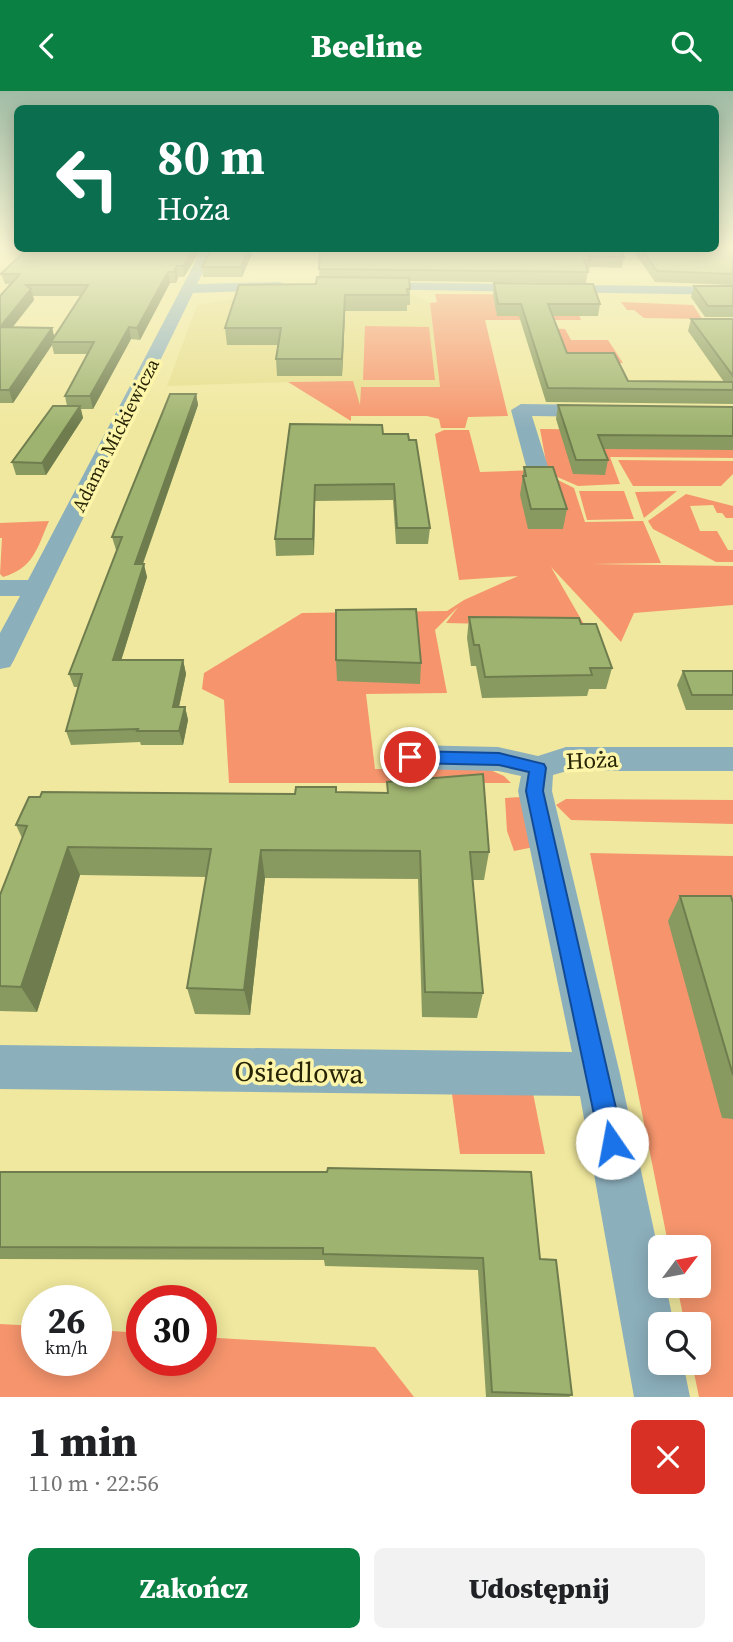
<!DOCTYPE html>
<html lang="pl">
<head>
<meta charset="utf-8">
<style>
	body { margin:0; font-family:"Source Serif 4",serif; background:#f2f2f2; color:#202124; height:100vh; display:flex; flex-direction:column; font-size:26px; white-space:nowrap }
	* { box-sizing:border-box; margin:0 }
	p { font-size:23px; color:#757577 }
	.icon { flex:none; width:38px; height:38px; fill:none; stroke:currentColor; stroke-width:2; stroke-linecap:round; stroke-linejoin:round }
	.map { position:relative; height:1306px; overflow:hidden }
	.side { display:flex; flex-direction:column; background:#fff; flex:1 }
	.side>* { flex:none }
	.guide { position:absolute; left:14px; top:14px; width:705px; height:147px; border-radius:10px; box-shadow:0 4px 18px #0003; background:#0b6e4f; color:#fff; overflow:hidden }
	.needle { width:46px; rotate:58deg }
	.tools { position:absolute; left:648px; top:1144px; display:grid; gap:14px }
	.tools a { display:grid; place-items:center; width:63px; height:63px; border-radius:10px; background:#fff; box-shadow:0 4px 18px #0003; font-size:35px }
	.speed { position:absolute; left:21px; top:1194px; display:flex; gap:14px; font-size:35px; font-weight:700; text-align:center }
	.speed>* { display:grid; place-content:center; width:91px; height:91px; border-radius:50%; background:#fff; box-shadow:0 4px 18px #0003; line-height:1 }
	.speed small { font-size:18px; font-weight:400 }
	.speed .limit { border:10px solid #d22; background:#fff; color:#111 }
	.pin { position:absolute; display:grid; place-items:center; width:60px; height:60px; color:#fff; margin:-30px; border:4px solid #fff; border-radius:50%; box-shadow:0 2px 7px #0007 }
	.me { position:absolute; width:77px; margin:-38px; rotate:348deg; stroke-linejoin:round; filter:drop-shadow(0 0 5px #0008) }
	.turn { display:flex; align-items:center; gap:24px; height:147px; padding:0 28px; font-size:32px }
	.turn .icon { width:91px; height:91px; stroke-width:2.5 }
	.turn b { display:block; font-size:49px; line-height:60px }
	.round { display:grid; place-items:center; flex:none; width:74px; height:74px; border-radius:10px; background:#f2f2f2 }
	.headline { display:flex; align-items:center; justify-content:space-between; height:119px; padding:0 28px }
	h1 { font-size:42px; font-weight:800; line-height:52px }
	.cta { display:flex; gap:14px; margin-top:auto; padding:14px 28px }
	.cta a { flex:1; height:80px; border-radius:10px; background:#0b8043; color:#fff; font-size:28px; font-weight:800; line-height:80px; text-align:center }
	.cta a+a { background:#f2f2f2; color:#202124 }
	header { display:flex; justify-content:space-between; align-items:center; height:91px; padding:0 28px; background:#0b8043; color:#fff; font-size:32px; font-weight:800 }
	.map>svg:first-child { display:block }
</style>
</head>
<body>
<header><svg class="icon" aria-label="back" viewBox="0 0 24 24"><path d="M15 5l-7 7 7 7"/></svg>Beeline<svg class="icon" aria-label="search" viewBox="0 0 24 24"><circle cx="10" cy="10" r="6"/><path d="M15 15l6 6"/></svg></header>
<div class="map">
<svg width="733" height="1306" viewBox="0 0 733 1306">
	<rect width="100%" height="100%" fill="#f0e89e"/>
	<path fill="#e7de8b" d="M404,200l26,12 10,84 -81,25 -39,-31 -153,5 30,-81 73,-13z"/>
	<g fill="#f6956d">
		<path d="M435,203l137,1 9,25h-96l23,96 -40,1 -3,11h-24l-2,-9 -12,-3h-76v5l-63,-39 65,-1 7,24 1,-18h79l-10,-84 7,-1z"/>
		<path d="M621,211l72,3 9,14 -58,-1 -10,-8h-7z"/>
		<path d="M365,235l64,1 6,53h-72z"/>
		<path d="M546,237l19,1 6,11h37l15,23h-62z"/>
		<path d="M540,338l193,2v27l-123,-1 10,27 -42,2 -30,-13z"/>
		<path d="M444,339h25l11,42 58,-2 36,18 11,34 58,-1 18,42 -69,1 141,2v39l-99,8 -13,29 -70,-75 34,59 -139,-3 12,-16 -23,23 12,63 -81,1 9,75h113l16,7 7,7h-282l-5,-83 -22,-11 2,-16 98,-60 145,-2 17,-11 54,-24 -59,4 -24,-146z"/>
		<path d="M618,369l115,1v13l-12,12h-88z"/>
		<path d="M579,400h45l10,28 -47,1z"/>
		<path d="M677,400l-33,27 -9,-26z"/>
		<path d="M686,403l47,12v12h-7l-4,-5h-5l-4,-8 -23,1 10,25h17l11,19h5v12h-17l-63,-33 -5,-8z"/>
		<path d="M49,430c-12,27 -15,47 -46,56l-3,-3 2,-36h-2v-15z"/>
		<path d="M521,706l13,50 -20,4 -7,-20 -2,-33z"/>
		<path d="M566,708l167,1v24l-162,-4 -15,-15z"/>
		<path d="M590,762l143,3v541h-34l-7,-34h6v-38h-13l-8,-39h21v-38h-29z"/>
		<path d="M533,1002l12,61h-85l-8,-60z"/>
		<path d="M0,1233l37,2v34h59v-30l46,3v27h59v-23l174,10 39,50h-414z"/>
	</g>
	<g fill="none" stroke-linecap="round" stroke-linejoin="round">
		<g fill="#8cafbc" fill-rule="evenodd">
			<path d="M202,158h13l-18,35 83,-2 7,4 -7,4 -87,3 -179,367 -4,7 -10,2v-36l20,-37h-20v-16h28z"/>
			<path d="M366,191l367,5v8l-372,-6 -2,-3 2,-3z"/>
			<path d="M521,313l78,1 10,6 -10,6 -67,-1 17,54 -3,5h-16l-3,-5 -16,-60z"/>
			<path d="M410,654l88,2 40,9 28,-9h167v24h-166l-14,4 -1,16 68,283 40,184v28h6l8,39h-14v38h23l7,34h-56l-54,-301 -580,-7v-44l572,7 -54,-261 3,-15 -23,-5 -88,-2 -11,-4 -5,-8 5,-8z"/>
		</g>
	</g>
	<g fill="#899a60" fill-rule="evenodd">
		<path d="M733,154v40l-78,-3 -23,-33h84z"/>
		<path d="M201,158l-17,28h-6l-2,6h-6l-30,57 -9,-1 -38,70h-12l2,9 -37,57h-30l-4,-13 55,-56 -2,-10 22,-42h-33l-2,-9 -39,58h-13v-107l10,-12h-5l-4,-10zM33,205h48l-27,40 -2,-8h-40l22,-28z"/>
		<path d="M211,158h43l-12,28h-39l-1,-10z"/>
		<path d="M320,158l304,8 -2,11 -32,-1 -1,4h-1l-2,12 -177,-2 1,8v16h-3v6h-62l-3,65h-65l-1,-17 2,-14h-51l-2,-17 91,-44 3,-7z"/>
		<path d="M494,192l106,21 -2,12h-45l14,37 61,28 96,1 -36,-51 3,-12h42v85l-187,-2 -27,-86h-22l-4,-21z"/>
		<path d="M694,195h39v31h-28l-14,-20z"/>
		<path d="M196,303l2,11 -55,159 4,13 -26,83h62l3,14 -7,33h6l3,13 -5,25h-42l-1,-3 -69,3 -5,-14 12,-44h-4l-5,-13 48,-124h-1l-4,-13z"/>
		<path d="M558,314l175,2v43l-129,-1 4,11 -3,15 -32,-1 -17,-55z"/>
		<path d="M290,333l93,10 47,94 -2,16h-32l-3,-44 -78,1 -1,54 -38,1 -1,-17z"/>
		<path d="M524,376l43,42 -4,20h-35l-8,-34z"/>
		<path d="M469,526l112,7 31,44 -6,21h-17l-2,7 -105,2 -6,-32h-5l-4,-28z"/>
		<path d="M336,569l85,3 -1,21 -83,-3z"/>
		<path d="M683,580h50v39h-47l-9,-25z"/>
		<path d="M387,691l102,70 -5,28h-11l10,113 -6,25 -55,-1 -4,-138 -153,-1 -15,137 -55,-1 -8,-26 20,-111 -127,-2 -43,137 -37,-1v-116l22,-57 -6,-13 279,-31 41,-2 51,1z"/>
		<path d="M680,805l53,7v216l-11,-1 -54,-197z"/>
		<path d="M0,1081l540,87 32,136 -3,2h-83l-8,-127 -153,-4 -1,-6 -324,-1z"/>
	</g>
	<g fill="#6f7d4e">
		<path d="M193,158h8l-17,28 -1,-11z"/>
		<path d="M248,158h6l-12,28 -1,-10z"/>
		<path d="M177,175l1,11 -2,6 -2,-11z"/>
		<path d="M168,181l2,11 -30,57 -3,-12z"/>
		<path d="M31,198l3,11 -31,39 -3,-12z"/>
		<path d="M345,204v16l-3,65v-17z"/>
		<path d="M129,236l2,12 -38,70 -3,-13z"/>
		<path d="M52,237l3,12 -4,2 1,3 -39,58 -4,-13z"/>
		<path d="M196,303l2,11 -60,172 -3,-13z"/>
		<path d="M80,315l3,12 -37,57 -4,-12z"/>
		<path d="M315,394v16l-1,54 -1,-16z"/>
		<path d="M144,473l3,13 -30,97 -4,-14z"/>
		<path d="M183,569l3,14 -10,46 -3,-13z"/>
		<path d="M185,616l3,13 -5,25 -4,-14z"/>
		<path d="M68,756l12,28 -43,137 -16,-25z"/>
		<path d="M261,759l4,28 -15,137 -6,-25z"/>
	</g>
	<g fill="#9fb370" stroke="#6f7d4e" stroke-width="2">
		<path d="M716,154h17v29l-76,-3 -16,-22h75z"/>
		<path d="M27,158h166l-10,17h-6l-3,6h-6l-31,56 -8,-1 -39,69h-25l29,-54h-43l37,-57h-62l5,4 -31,38v-31l20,-22h-19z"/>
		<path d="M211,158h37l-7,18h-39z"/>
		<path d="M320,158h301l3,8 -35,-1 2,4h-7l4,12 -269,-3z"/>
		<path d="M317,186l92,1 1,11h-3l1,6h-63l-3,64h-66l5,-31h-56l14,-43 77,-1z"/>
		<path d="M494,192l99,1 7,20h-52l19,49h47l14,28 105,1v8l-185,-2 -27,-84h-23z"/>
		<path d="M694,195h39v20h-25z"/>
		<path d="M691,228h42v57z"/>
		<path d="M0,236l52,1 -43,62h-9z"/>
		<path d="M170,303h26l-61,170h9l-31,96h70l-10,47h12l-6,24h-42l1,-2 -72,2 16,-57h-13l53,-137h-10z"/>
		<path d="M558,314l175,2v29l-135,-1 10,25h-32z"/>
		<path d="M53,315h27l-38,57 -30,-1z"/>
		<path d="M290,333l92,1 1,9h25l1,6h7l14,88h-33l-3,-44 -79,1 -2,54h-38z"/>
		<path d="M524,376h29l14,42h-36l-8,-33h3z"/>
		<path d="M416,518l5,54 -85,-3v-50z"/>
		<path d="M469,526l110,1 2,6h15l16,44h-22l2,7 -107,2 -6,-32h-5z"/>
		<path d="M683,580h50v24h-41z"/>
		<path d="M483,683l6,78h-19l13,141 -58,-1 -5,-141 -159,-1 -17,140 -57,-2 24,-139 -143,-2 -47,140 -21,-1v-91l27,-69 -11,-1 13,-28h11l2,-5 253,2 1,-7h40v5l52,1 -1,-11z"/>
		<path d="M680,805h51l2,7v172z"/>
		<path d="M328,1077l203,4 9,87 16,1 16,135 -80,-3 -9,-134 -160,-4v-6l-323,-1v-75h327z"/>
	</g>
	<linearGradient id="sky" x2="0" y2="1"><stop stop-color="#a1bca5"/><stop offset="0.46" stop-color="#f8f5d3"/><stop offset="1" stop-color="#f8f5d3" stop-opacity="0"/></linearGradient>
	<rect width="733" height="337" fill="url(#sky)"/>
	<path fill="#1a73e8" stroke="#114b97" stroke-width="2" d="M410,660l89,2 45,11 2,4 -3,23 81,352 -4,8 -8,4 -8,-4 -4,-8 -74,-352 3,-19 -30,-7 -89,-2 -8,-6z"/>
	<g text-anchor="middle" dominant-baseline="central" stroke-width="7" stroke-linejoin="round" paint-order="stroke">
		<g font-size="19" fill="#272405" stroke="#fdf5aa">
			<text transform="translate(115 344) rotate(-63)">Adama Mickiewicza</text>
		</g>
		<g font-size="23" fill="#272405" stroke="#fdf5aa">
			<text transform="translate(592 669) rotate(-3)">Hoża</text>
		</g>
		<g font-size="28" fill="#272405" stroke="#fdf5aa">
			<text transform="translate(299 981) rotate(1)">Osiedlowa</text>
		</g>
	</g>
</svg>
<div class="tools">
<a><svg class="needle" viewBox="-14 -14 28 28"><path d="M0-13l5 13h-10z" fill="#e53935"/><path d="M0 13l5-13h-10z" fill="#757577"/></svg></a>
<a><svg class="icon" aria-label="search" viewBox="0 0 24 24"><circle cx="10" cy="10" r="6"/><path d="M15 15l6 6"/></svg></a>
</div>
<div class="speed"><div>26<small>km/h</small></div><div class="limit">30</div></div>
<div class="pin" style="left:410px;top:666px;background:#d93025"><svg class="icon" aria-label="arrive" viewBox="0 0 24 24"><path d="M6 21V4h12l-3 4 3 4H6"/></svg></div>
<svg class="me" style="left:612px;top:1052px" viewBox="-20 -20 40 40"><circle r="19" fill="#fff"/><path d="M0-13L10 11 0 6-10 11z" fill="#1a73e8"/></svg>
<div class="guide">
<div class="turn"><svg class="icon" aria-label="left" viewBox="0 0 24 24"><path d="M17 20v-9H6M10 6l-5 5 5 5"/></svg><div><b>80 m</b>Hoża</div></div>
</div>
</div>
<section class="side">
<div class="headline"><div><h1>1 min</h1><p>110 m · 22:56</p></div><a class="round" style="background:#d93025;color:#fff"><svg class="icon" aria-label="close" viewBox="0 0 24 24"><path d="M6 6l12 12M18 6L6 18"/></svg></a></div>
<div class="cta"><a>Zakończ</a><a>Udostępnij</a></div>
</section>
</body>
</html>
